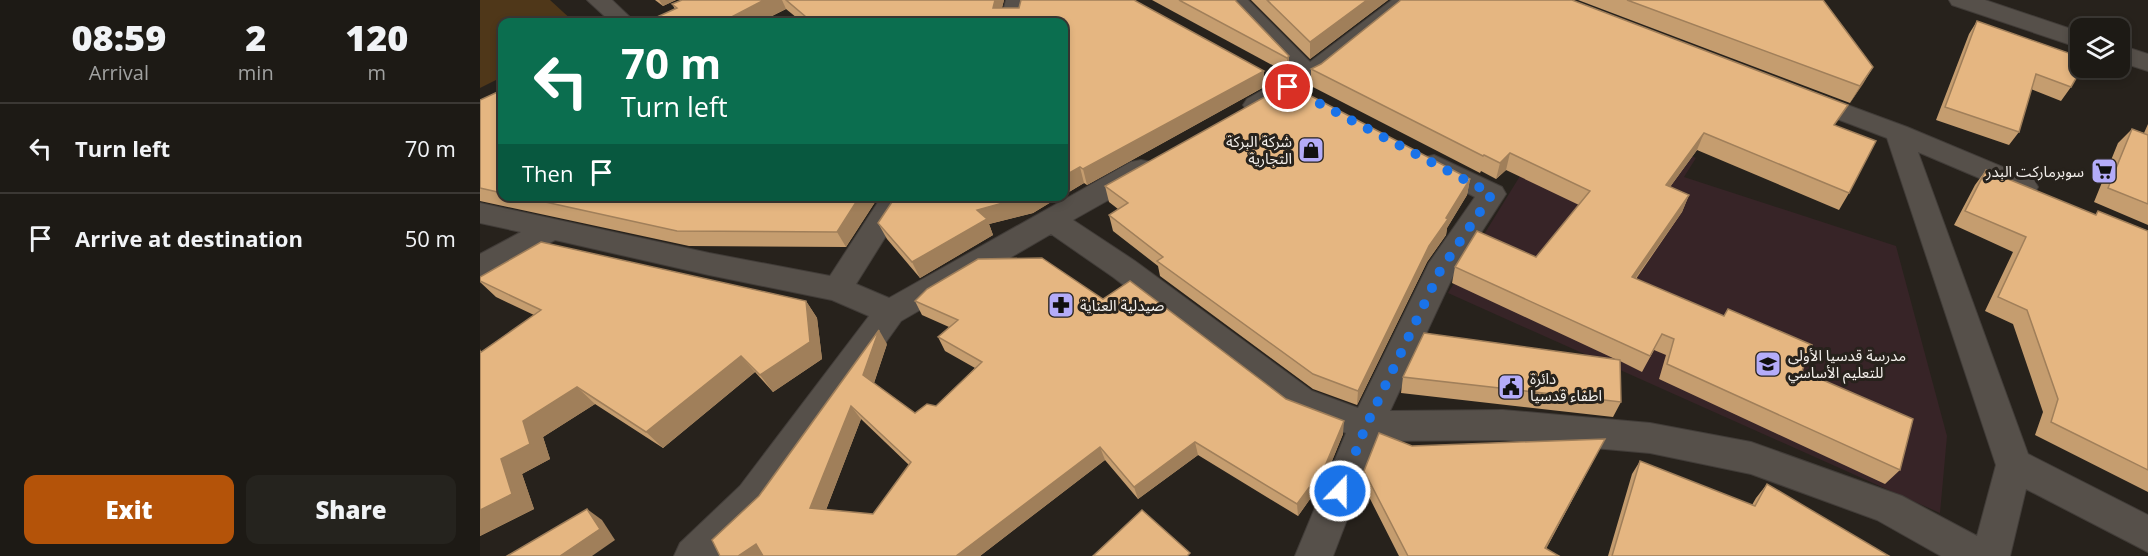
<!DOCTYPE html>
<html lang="en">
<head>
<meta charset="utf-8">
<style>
	body { margin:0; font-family:"Open Sans","Noto Sans Arabic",sans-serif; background:#25231e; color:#f1f3f6; height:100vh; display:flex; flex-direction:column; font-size:22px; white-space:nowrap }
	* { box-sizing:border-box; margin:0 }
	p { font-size:20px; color:#a0a1a0 }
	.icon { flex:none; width:33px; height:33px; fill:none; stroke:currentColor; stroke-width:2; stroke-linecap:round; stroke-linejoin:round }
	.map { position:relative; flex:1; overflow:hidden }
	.panel { display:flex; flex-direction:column; background:#1d1a15; width:480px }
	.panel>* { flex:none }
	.top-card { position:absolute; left:18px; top:18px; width:570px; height:183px; border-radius:12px; box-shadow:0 3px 9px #0003,0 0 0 2px #3b3834; background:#0b6e4f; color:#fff; overflow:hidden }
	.tools { position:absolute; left:1590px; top:18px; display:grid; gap:12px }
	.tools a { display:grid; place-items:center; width:60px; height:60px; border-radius:12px; background:#1d1a15; box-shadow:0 3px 9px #0003,0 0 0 2px #3b3834; font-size:30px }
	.pin { position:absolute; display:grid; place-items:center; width:51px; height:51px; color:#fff; margin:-26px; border:3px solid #fff; border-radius:50%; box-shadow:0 2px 6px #0007 }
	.me { position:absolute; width:66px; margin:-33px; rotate:22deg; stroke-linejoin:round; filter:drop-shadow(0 0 4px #0008) }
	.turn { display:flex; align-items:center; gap:21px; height:126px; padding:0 24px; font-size:27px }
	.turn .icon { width:78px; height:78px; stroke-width:2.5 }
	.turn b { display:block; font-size:42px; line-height:51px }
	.then { display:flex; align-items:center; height:57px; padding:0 24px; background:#0003; gap:12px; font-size:22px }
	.eta { display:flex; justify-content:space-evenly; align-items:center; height:102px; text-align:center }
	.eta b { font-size:36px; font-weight:800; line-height:42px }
	.action { display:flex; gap:12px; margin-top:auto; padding:12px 24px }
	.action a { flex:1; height:69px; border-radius:12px; background:#b45309; color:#fff; font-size:24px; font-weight:800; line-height:69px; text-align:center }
	.action a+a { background:#25231e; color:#f1f3f6 }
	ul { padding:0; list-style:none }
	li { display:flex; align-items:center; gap:18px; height:90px; padding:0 24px; border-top:2px solid #3b3834 }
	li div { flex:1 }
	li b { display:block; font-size:22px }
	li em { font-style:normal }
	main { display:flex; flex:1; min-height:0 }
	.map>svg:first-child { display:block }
</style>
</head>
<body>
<main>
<section class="panel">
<div class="eta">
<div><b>08:59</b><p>Arrival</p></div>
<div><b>2</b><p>min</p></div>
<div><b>120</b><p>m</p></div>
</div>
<ul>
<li><svg class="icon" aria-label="left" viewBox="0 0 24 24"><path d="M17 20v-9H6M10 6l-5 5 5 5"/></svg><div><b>Turn left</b></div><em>70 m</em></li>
<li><svg class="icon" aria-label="arrive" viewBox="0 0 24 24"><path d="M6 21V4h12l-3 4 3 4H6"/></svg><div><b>Arrive at destination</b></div><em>50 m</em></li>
</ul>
<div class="action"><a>Exit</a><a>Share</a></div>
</section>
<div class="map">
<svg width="1668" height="556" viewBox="0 0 1668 556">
	<rect width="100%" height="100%" fill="#27221c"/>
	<path fill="#372427" d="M1098,103l118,55 -12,19 212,69 51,190 -7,77 -492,-220 83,-135z"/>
	<path fill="#4f3719" d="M0,0h70l24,22h-72v55l-22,11z"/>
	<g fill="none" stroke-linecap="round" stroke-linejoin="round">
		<g stroke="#423d39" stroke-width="2">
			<g id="street">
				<path d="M107,0h25l23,22h-24z"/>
				<path d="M526,0h22l-6,22h-22z"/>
				<path d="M745,0h23l62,62 82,-62h25l-98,79 -54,32 -9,2 -9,-2 -4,-6 4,-6 46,-26z"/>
				<path d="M1324,89l103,38 127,53 4,7 -4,7 -10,3 -106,-45 110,302 120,61v37l-122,-63 -16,67h-69l-64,-36 -126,-46 -101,-21 -147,-13 -126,1 -44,115h-38l51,-123 -58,-22 -175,-134 -62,-43 -150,87 -135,189 -47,46h-45l6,-13 60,-57 129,-170 -37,-16 -123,-25 -154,-35 -65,35 -10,3v-24l41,-22 -41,-9v-20l229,50 121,23 52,-80h29l-55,88 33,14 242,-136 10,-2 10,2 3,7 -3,7 -78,44 62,41 177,130 46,17 71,-145 46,-66 -50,-26 -4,-7 4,-7 9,-2 68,32 4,7 -53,82 -63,135 113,-1 147,13 101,19 151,54 75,40 19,-71 -109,-327 -92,-35 -3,-6 3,-6z"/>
			</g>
		</g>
		<g stroke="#423d39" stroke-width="2">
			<g id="secondary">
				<path d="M1469,0h36l95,32v16l-128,-43z"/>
				<path d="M1640,45l28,9v17l-28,-9z"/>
			</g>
		</g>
		<use href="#street" fill="#56504a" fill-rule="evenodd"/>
		<use href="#secondary" fill="#56504a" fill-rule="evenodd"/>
	</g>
	<g fill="#c59d6f" fill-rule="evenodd">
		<path d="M175,0h21l-13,6z"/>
		<path d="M202,0h322l-2,8h17l2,-8h113l130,71v16l-177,98 -3,-2 -20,12v-173h-262l-16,-13 -26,13h-114l29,-13 -3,-5z"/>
		<path d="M672,0h83l54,56v16l-2,1z"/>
		<path d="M771,0h137l-78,59z"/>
		<path d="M1098,0h245l50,67 -23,36z"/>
		<path d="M1497,21l94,66 -10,14 -30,-12 -12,43 -10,13 -73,-25 33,-86z"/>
		<path d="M841,64l514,61 14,68 -10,17 -142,-60 -27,37 19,8 -7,17 -46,67 88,37 4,-7 74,62 98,99 -15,14 -226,-105 7,-24 -12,-5 -12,22 -22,-11 1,41 -8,15 -212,-24 2,-16 212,-18 -163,-76 3,-16 81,-10 43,-52 -73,-35 -10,9 -15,-8 -1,2 -169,-87v-17z"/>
		<path d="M22,90v106h377l-33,51 -157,-1 -209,-45v-101z"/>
		<path d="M1668,124v101l-54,-23 24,-59 14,-14 12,4z"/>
		<path d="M1506,170l109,45 3,-4 50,20v261l-113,-57 8,-23 -30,-88 -28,-13 28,-59 -59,-27 21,-40z"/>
		<path d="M990,179l-3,16 -20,33 -1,7 -19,27 -70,143 -44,-16 -153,-113 -2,-10 -45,-35 -4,-16 9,-6 -9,-7 -4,-16z"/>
		<path d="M416,196h165l-28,17 -44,11 4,11 -73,43 -33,-39 -9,-16z"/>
		<path d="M0,277l326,24 11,17 5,41 -49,33 -18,-20 -92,76 -68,-44 -52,33 7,22 -28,15 12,35 -54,27v-187l1,3 53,-37 -38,-18 -16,-15z"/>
		<path d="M623,299l183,100 57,35 -18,44 -27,38 -100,-61 -60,44 -33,-39 -125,96h-260l39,-60 128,-152 -13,39 41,30 21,-7 39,-38 -30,-17 -7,-14 11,-10 -27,-12 -7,-14zM381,419l48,46 -36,49 -47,-4z"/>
		<path d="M932,446l186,6 -52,97 13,7h-160l-36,-71 1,-14z"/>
		<path d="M1160,461l112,44 4,-7 11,-14 122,72h-281l24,-82z"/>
	</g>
	<g fill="#a07f5a">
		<path d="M179,0h17l-13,6z"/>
		<path d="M284,0h18l4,9 -26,13h-38z"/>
		<path d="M515,0h9l-6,22 -5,-14z"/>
		<path d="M887,0h21l-78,59v-17z"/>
		<path d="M809,56v16l-2,1v-15z"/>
		<path d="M1393,67l-10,17 -13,19 10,-17z"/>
		<path d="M784,71v16l-177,98 -4,-16z"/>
		<path d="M1224,133l-7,17 -38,52 7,-17z"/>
		<path d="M1030,153l-4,17 -10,9 4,-16z"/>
		<path d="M600,167l4,16 -20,12v-19z"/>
		<path d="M990,179l-3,16 -20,33 -1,7 -19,27 -70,143 1,-14 71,-145z"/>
		<path d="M1209,195l-7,17 -57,81 7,-16z"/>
		<path d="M380,196h19l-33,51 -9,-15z"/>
		<path d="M548,196h33l-28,17 -44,11 4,11 -73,43 -8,-16 65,-52z"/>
		<path d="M326,301l11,17 5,41 -49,33 -13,-17z"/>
		<path d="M399,330l8,14 -15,45 -9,-14z"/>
		<path d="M261,356l14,16 -92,76 -17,-16z"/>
		<path d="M97,387l18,17 -52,33 7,22 -28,15 12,35 -54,27v-26l21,-51 22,-38z"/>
		<path d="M371,406l10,13 -39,101 -12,-12z"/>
		<path d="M864,421l-1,13 -18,44 -27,38 -1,-12z"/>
		<path d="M1125,439l-63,117 3,-8z"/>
		<path d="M715,442l3,13 -60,44 -4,-12z"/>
		<path d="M620,447l5,13 -125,96h-24z"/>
		<path d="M107,509l15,11 13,20 -23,16h-32z"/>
		<path d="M276,544l13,12h-31z"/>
	</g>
	<g fill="#e5b681" stroke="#a07f5a" stroke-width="1.5" fill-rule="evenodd">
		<path d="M202,0h82l-42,22h-76l31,-14 -5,-4z"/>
		<path d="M306,0h209l-2,8h26l2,-8h113l130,71 -181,98 -3,-2 -16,9v-154h-252z"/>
		<path d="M699,0h56l54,56 -2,2z"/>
		<path d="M787,0h100l-57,42z"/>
		<path d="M921,0h171l276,105 -14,20 42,16 -27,52 -145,-60 -38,52 23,10 -57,82 92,39 4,-7 84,36 -10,26 111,48 -13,51 -233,-106 7,-25 -12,-5 -12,22 -195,-89 22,-36 59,26 54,-66 -80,-38 -10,10 -16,-8 -1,1 -172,-87 10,-5z"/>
		<path d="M1147,0h196l50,67 -13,19z"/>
		<path d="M1497,21l103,36v11h2l-11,19 -35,-13 -17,58 -74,-25z"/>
		<path d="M808,84l182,95 -24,39 2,1 -19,27 -71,145 -45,-17 -156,-113 6,-4 -54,-42 19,-12 -23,-17z"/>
		<path d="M22,90v103l-22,-5v-88z"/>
		<path d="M1652,129l16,6v69l-40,-16z"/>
		<path d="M1506,170l110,45 2,-4 50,20v239l-97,-48 7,-23 -31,-89 -29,-13 28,-60 -61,-26z"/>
		<path d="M38,196h342l-23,36 -160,-1z"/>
		<path d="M416,196h132l-51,14 10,9 -75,43 -34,-39z"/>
		<path d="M61,242l265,59 4,41 -50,33 -19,-19 -95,76 -69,-45 -54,34 7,23 -29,15 11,35 -32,16v-157l61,-43 -61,-29v-4z"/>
		<path d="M562,258l61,41 27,-18 156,118 58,22 -19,45 -28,38 -102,-62 -61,45 -34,-40 -144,109h-193l-7,-12 -18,12h-18l-8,-16 47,-44 120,-166 -16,45 52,38 12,-9 9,2 46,-44 -44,-25 20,-17 -43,-19 12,-12 51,-30zM371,406l60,56 -38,52 -63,-6z"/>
		<path d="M944,333l196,27 1,42 -218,-25z"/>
		<path d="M899,433l33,13 193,-7 -60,109 14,8h-151l-44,-85z"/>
		<path d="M1160,461l115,45 12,-22 122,72h-277z"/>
		<path d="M107,509l13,20 -40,27h-53z"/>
		<path d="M662,510l48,43 -3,3h-94z"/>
	</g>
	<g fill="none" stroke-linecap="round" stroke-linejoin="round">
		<path stroke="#1a73e8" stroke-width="10" stroke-dasharray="0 18" d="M808,87l204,107 -52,77 -74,155 -26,65"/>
	</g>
	<defs>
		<g id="shop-square" transform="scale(1.35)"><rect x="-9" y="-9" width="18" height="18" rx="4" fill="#b4acf9" stroke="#27221c"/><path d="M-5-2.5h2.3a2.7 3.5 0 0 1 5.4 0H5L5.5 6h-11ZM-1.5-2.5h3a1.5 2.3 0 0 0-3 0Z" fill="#111"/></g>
		<g id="supermarket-square" transform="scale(1.35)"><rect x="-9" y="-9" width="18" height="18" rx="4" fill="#b4acf9" stroke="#27221c"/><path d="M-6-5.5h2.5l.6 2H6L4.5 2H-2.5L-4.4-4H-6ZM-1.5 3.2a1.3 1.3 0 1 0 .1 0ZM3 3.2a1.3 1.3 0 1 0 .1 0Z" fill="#111"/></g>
		<g id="pharmacy-square" transform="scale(1.35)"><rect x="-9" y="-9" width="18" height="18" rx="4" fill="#b4acf9" stroke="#27221c"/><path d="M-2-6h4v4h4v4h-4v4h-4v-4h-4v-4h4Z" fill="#111"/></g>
		<g id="school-square" transform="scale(1.35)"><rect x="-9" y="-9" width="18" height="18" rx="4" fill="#b4acf9" stroke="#27221c"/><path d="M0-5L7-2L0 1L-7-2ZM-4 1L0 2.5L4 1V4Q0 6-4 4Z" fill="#111"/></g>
		<g id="civic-square" transform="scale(1.35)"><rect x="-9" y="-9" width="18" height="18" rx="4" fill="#b4acf9" stroke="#27221c"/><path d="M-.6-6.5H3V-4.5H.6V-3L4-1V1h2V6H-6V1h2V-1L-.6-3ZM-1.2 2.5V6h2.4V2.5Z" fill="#111"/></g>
	</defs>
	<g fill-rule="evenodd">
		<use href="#shop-square" x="831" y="150"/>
		<use href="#supermarket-square" x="1624" y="171"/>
		<use href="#pharmacy-square" x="581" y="305"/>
		<use href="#school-square" x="1288" y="364"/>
		<use href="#civic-square" x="1031" y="387"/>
	</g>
	<g text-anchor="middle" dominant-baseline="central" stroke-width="6" stroke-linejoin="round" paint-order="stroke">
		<g font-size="15" fill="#f4f0ec" stroke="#27221c" text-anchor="start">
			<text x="812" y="141" text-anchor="end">شركة البركة<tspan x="812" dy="17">التجارية</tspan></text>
			<text x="1604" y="171" text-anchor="end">سوبرماركت البدر</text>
			<text x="600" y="305">صيدلية العناية</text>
			<text x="1308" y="355">مدرسة قدسيا الأولى<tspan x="1308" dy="17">للتعليم الأساسي</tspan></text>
			<text x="1050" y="378">دائرة<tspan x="1050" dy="17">اطفاء قدسيا</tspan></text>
		</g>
	</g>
</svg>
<div class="tools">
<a><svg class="icon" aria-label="layers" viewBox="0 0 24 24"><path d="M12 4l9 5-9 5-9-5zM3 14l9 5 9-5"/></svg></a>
</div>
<div class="pin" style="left:808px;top:87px;background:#d93025"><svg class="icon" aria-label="arrive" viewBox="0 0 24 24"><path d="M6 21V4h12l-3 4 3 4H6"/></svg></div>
<svg class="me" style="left:860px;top:491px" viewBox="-20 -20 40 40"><circle r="17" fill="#1a73e8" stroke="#fff" stroke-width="3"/><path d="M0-11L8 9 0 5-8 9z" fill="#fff"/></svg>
<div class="top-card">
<div class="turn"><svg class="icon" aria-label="left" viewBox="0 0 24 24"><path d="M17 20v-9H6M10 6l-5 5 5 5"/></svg><div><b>70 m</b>Turn left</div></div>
<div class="then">Then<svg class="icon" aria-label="arrive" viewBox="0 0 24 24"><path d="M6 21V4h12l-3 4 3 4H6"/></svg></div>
</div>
</div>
</main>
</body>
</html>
